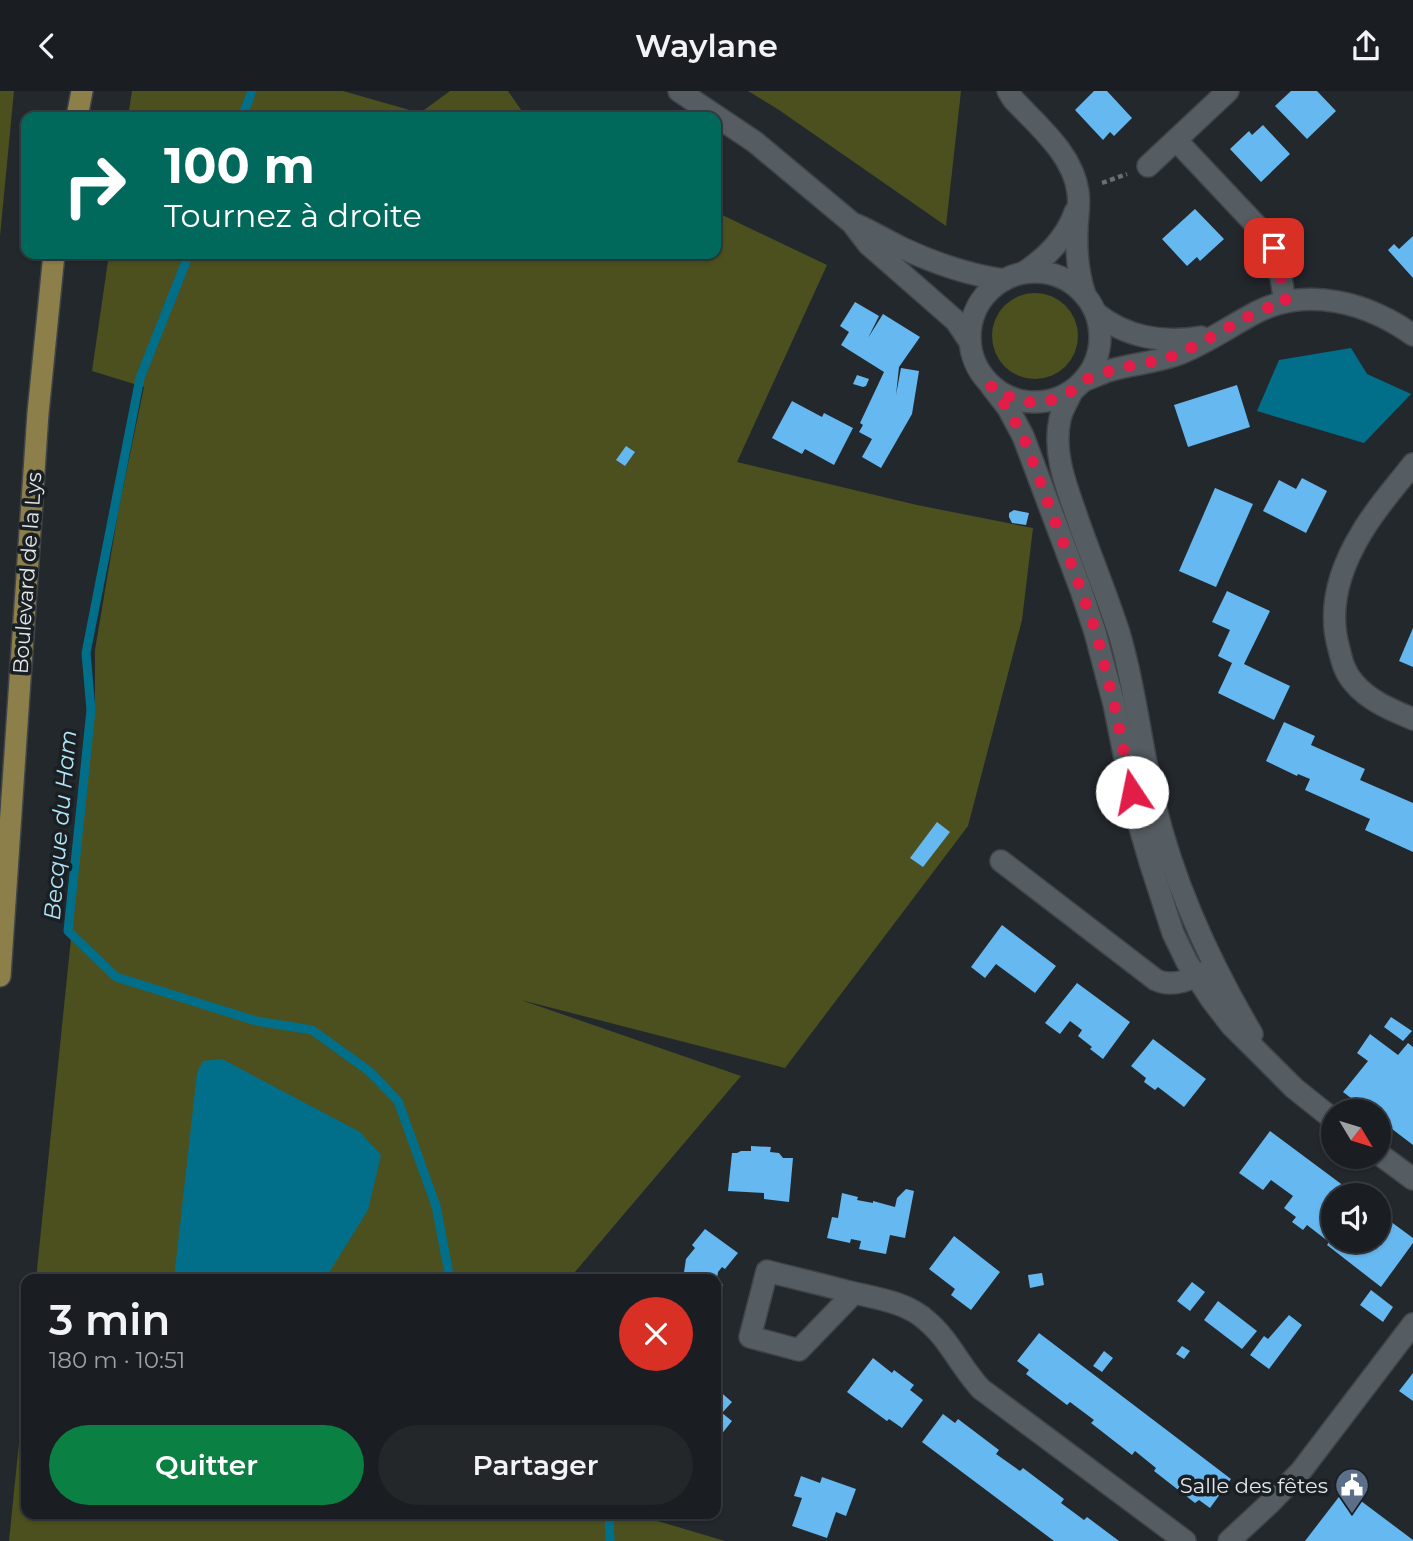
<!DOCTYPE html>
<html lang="fr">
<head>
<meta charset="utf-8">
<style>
	body { margin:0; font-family:Montserrat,sans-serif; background:#23272a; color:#f1f3f6; height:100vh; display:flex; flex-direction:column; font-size:26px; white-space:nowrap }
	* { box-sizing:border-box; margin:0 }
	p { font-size:23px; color:#9fa2a5 }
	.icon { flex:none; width:38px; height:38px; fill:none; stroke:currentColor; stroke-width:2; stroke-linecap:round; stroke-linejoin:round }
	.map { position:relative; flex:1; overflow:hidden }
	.sheet { position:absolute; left:21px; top:1183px; width:700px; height:245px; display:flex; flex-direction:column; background:#1a1e22; border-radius:14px; box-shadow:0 2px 5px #0004,0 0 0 2px #383c40 }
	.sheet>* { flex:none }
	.top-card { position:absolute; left:21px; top:21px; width:700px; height:147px; border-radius:14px; box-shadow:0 2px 5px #0004,0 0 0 2px #383c40; background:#00695c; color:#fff; overflow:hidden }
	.needle { width:46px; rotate:128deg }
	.fabs { position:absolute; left:1321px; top:1008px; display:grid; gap:14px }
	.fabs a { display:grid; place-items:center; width:70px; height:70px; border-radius:50%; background:#1a1e22; box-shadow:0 2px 5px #0004,0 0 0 2px #383c40; font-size:35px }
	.pin { position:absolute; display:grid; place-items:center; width:60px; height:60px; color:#fff; margin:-30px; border-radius:14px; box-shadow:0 4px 10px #0006 }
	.me { position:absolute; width:77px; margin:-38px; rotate:349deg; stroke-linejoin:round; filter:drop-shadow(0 0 5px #0008) }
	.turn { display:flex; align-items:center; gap:24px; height:147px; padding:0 28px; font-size:32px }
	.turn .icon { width:91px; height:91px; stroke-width:2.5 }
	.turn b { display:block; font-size:49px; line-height:60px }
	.round { display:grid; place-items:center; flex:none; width:74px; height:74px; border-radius:37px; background:#23272a }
	.overview { display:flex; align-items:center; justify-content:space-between; height:119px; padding:0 28px }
	h1 { font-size:42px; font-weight:600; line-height:52px }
	.action { display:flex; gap:14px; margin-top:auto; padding:14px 28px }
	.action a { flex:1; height:80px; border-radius:42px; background:#0b8043; color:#fff; font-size:28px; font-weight:600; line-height:80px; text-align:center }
	.action a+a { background:#23272a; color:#f1f3f6 }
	header { display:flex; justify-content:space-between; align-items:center; height:91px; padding:0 28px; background:#1a1e22; font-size:32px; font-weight:600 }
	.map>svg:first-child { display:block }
</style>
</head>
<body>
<header><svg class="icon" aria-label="back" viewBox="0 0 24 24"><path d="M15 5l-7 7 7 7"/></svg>Waylane<svg class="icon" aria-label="share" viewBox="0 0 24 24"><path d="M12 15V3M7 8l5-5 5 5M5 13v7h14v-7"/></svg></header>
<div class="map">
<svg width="1413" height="1450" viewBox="0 0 1413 1450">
	<rect width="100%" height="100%" fill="#23282d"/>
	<g fill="#4b501e">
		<path d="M0,0h14l-14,145z"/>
		<path d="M132,0h211l77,22 30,-22h58l18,26h-398z"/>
		<path d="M748,0h213l-15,135 -167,-116z"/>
		<path d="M716,121l111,53 -90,197 180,43 116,23 -11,92 -54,206 -183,242 -264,-68 220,76 -172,203h-533l59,-574v-55l24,-143 25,-120 -52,-16 17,-117h607z"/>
		<circle cx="1035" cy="245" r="43"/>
		<path d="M26,1283v140h608l91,27h-716z"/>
	</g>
	<g fill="#026f8a">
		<path d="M1351,257l16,26 44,20 -47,49 -107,-32 22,-51z"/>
		<path d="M222,968l138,73 21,23 -13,55 -43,69h-149l-1,-9 22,-197 6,-12z"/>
	</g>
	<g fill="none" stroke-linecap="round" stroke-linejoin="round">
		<g stroke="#026f8a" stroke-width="9">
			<path d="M242,26l10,-26"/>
			<path d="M189,163l-49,124 -54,275 5,57 -23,221 48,46 140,44 56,9 57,41 29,30 38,105 14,73"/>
			<path d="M609,1423l1,27"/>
		</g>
	</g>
	<g fill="#66b8f1">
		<path d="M1094,0h13l25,27 -18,18 -4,-4 -7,8 -28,-30z"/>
		<path d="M1291,0h26l19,20 -29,28 -32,-33z"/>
		<path d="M1263,34l27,29 -29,28 -31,-33 19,-18 3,4z"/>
		<path d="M1195,118l29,30 -24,22 -3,-4 -10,9 -25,-27z"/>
		<path d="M1413,145v42l-25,-28 6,-6 5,5z"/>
		<path d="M855,211l24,14 -11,22 15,-24 37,23 -21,30 -3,28 5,-27 18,3 -7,43 -31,54 -19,-11 10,-18 -13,-7 4,-7 -3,-2 24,-51 -43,-27 8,-13 -9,-6z"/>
		<path d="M857,284l12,4 -3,7 -3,1 -10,-3z"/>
		<path d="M1237,294l13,42 -62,20 -14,-42z"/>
		<path d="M792,310l30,16 2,-4 29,15 -19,37 -29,-16 -3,5 -30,-16z"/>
		<path d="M626,355l9,6 -10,14 -9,-6z"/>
		<path d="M1302,387l25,13 -21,42 -43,-22 16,-31 17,9z"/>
		<path d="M1215,397l38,16 -37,83 -37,-16z"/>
		<path d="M1014,419l15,3 -3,12 -14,-2 -3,-6v-4z"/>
		<path d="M1227,500l43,20 -26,53 46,22 -16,34 -56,-27 14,-30 -14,-7 12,-26 -18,-8z"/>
		<path d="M1413,537v39l-14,-6z"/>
		<path d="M1284,631l31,14 -4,9 54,24 -5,11 53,23v49l-48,-22 5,-11 -65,-29 5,-11 -12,-5 -1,2 -31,-15z"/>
		<path d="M937,731l13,10 -27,35 -13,-9z"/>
		<path d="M1002,834l54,41 -21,27 -39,-29 -11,14 -14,-11z"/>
		<path d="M1077,892l53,39 -27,37 -13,-10 2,-2 -14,-11 4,-6 -12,-9 -10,13 -15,-11z"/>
		<path d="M1391,926l21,14 -9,10 -19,-14z"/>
		<path d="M1370,943l28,21 10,-12 5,4v98l-34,-26v-8h-11l-25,-19 25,-31 -11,-8z"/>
		<path d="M1153,948l53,40 -22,28 -26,-20 -3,3 -11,-8 2,-4 -15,-12z"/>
		<path d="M1270,1040l86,64h-22v46h45v-28l34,25v5l-32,44 -54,-42 2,-3 -22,-17 -4,5 -11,-8 4,-5 -12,-9 9,-12 -22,-16 -8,10 -24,-17z"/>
		<path d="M751,1055l20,1 -1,5 9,1 4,5h10l-4,44 -25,-3v-6l-36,-2 4,-38h5l4,-2h10z"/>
		<path d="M906,1098l8,2 -9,47 -15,-3 -4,19 -27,-5 2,-8 -10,-2 -1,4 -23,-5 5,-21 6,1 4,-25 16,4 -1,3 16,3v-2l22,6 2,-9z"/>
		<path d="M705,1138l33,24 -13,16 -3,-2 -4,5 -1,7h-34l3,-20 9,-11 -3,-3z"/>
		<path d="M954,1145l46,36 -29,38 -20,-15 4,-6 -26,-20z"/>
		<path d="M1042,1182l2,12 -14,3 -2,-13z"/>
		<path d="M716,1191l7,2 -6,30h-1z"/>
		<path d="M1192,1191l13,10 -15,19 -13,-10z"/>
		<path d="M1371,1199l22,17 -10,15 -23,-17z"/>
		<path d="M1218,1210l39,30 -15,18 -38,-29z"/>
		<path d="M1289,1224l13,10 -33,44 -19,-14 14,-19 4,3z"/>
		<path d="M1039,1242l192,146 -21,29 -11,-8 -4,3 -41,-32 2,-3 -21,-17 -3,4 -41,-32 3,-3 -24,-18 -3,3 -41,-31 3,-4 -12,-9z"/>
		<path d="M1182,1255l8,5 -6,8 -8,-5z"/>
		<path d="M1104,1260l9,7 -11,14 -9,-6z"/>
		<path d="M873,1267l19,15 2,-3 20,15 -4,5 13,10 -21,28 -13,-9 -2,2 -40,-29z"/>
		<path d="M1413,1282v28l-14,-10z"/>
		<path d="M716,1297l16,14 -10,11 10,8 -16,20z"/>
		<path d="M943,1323l12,9 3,-4 41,31 -3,4 24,17 3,-3 41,31 -3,4 23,17 3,-3 32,24h-65l-132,-99z"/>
		<path d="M801,1385l19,7 2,-6 34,12 -10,27 -10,-4 -9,26 -35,-12 10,-28 -8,-2z"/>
		<path d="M1345,1398l68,51v1h-108z"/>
	</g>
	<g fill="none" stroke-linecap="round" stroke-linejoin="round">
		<g stroke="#404448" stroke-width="24">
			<g id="minor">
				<path d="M679,0l76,51 97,81 16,21 88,77 14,21"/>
				<path d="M1008,0l5,8c25,27 60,55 65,93 2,13 -1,26 -1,38 -1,23 1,44 8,65"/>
				<path d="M1176,49l95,101 6,13 8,48"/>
				<path d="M1148,75l80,-75"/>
				<path d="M857,134c16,7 30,16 45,23 32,15 67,27 102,32"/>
				<circle cx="1035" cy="246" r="65"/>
				<path d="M1023,182c22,-14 44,-36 52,-61"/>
				<path d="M1096,222c29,24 68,31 105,24"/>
				<path d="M1083,290c8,-3 17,-7 25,-10 22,-7 46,-8 68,-16 28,-10 54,-29 81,-43 51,-26 111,-9 156,23"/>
				<path d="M991,295l17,22 15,28 58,154 14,42 19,72 22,110 14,48 23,71 14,29 24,37 20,26 63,63 40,32"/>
				<path d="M1073,299c-5,10 -11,19 -13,29 -8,36 8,71 19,104 13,36 28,73 40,110 17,56 22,115 36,172 20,82 54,156 97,229"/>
				<path d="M1413,373c-17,22 -37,44 -51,68 -22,36 -35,76 -23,117 3,13 6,24 15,34 15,18 38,27 59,36"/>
				<path d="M1001,770l155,119c17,8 36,-1 51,-9"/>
				<path d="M1379,1063l34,25"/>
				<path d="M854,1202l-55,57 -49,-13 17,-66c27,7 53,13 79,20 27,7 60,10 81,30 22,18 34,47 54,68l204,152"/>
				<path d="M1229,1450l41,-38 31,-32 112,-147"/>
			</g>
		</g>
		<g stroke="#404448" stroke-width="24">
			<g id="major">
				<path d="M77,26l5,-26"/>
				<path d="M0,885l38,-563 16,-159"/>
			</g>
		</g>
		<path stroke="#696e72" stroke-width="4.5" stroke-dasharray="5 3.5" stroke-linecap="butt" d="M1102,92l25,-9"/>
		<use href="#minor" stroke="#565d62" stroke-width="21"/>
		<use href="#major" stroke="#8d7f4a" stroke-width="21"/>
	</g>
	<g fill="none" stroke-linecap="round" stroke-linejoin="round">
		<path stroke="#e11d48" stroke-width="12" stroke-dasharray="0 21.6" d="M1132,701l-18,-89 -18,-71 -15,-42 -58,-154 -16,-28 -16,-22c22,17 50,22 75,8 7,-3 11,-9 17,-13 5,-3 13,-5 20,-8 25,-9 53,-9 77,-20 36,-16 67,-41 106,-51l-12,-54"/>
	</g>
	<defs>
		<g id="civic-pin" transform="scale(1.75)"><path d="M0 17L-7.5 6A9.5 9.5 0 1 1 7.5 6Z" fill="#5c6f8a" stroke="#191f23"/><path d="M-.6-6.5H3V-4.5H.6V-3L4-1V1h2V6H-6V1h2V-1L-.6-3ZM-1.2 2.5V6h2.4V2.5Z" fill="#fff"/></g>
	</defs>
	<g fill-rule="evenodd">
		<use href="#civic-pin" x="1352" y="1394"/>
	</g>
	<g text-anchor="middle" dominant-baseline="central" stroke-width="7" stroke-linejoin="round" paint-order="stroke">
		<g font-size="21" fill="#e3e7ea" stroke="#191f23">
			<text transform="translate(27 482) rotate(-86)">Boulevard de la Lys</text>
		</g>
		<g font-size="21" fill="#e3e7ea" stroke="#191f23" text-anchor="end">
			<text x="1328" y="1394">Salle des fêtes</text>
		</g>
		<g font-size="23" font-style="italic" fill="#b1e4f6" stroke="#191f23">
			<text transform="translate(60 734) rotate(-85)">Becque du Ham</text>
		</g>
	</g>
</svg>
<div class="fabs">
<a><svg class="needle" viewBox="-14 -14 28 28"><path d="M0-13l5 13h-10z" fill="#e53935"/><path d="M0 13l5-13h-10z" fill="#9fa2a5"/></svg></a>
<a><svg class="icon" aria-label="sound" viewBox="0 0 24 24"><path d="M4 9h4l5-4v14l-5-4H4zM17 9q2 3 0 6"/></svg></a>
</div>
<div class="pin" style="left:1274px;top:157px;background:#d93025"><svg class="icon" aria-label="arrive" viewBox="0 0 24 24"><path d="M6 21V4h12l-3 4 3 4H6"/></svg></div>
<svg class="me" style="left:1132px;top:701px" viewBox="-20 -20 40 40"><circle r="19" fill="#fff"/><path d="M0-13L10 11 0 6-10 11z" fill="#e11d48"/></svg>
<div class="top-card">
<div class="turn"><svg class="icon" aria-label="right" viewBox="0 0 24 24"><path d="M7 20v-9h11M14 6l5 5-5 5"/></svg><div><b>100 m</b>Tournez à droite</div></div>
</div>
<section class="sheet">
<div class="overview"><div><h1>3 min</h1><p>180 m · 10:51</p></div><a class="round" style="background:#d93025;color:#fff"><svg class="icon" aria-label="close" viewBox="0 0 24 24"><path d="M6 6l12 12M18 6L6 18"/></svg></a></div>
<div class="action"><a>Quitter</a><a>Partager</a></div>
</section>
</div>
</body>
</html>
